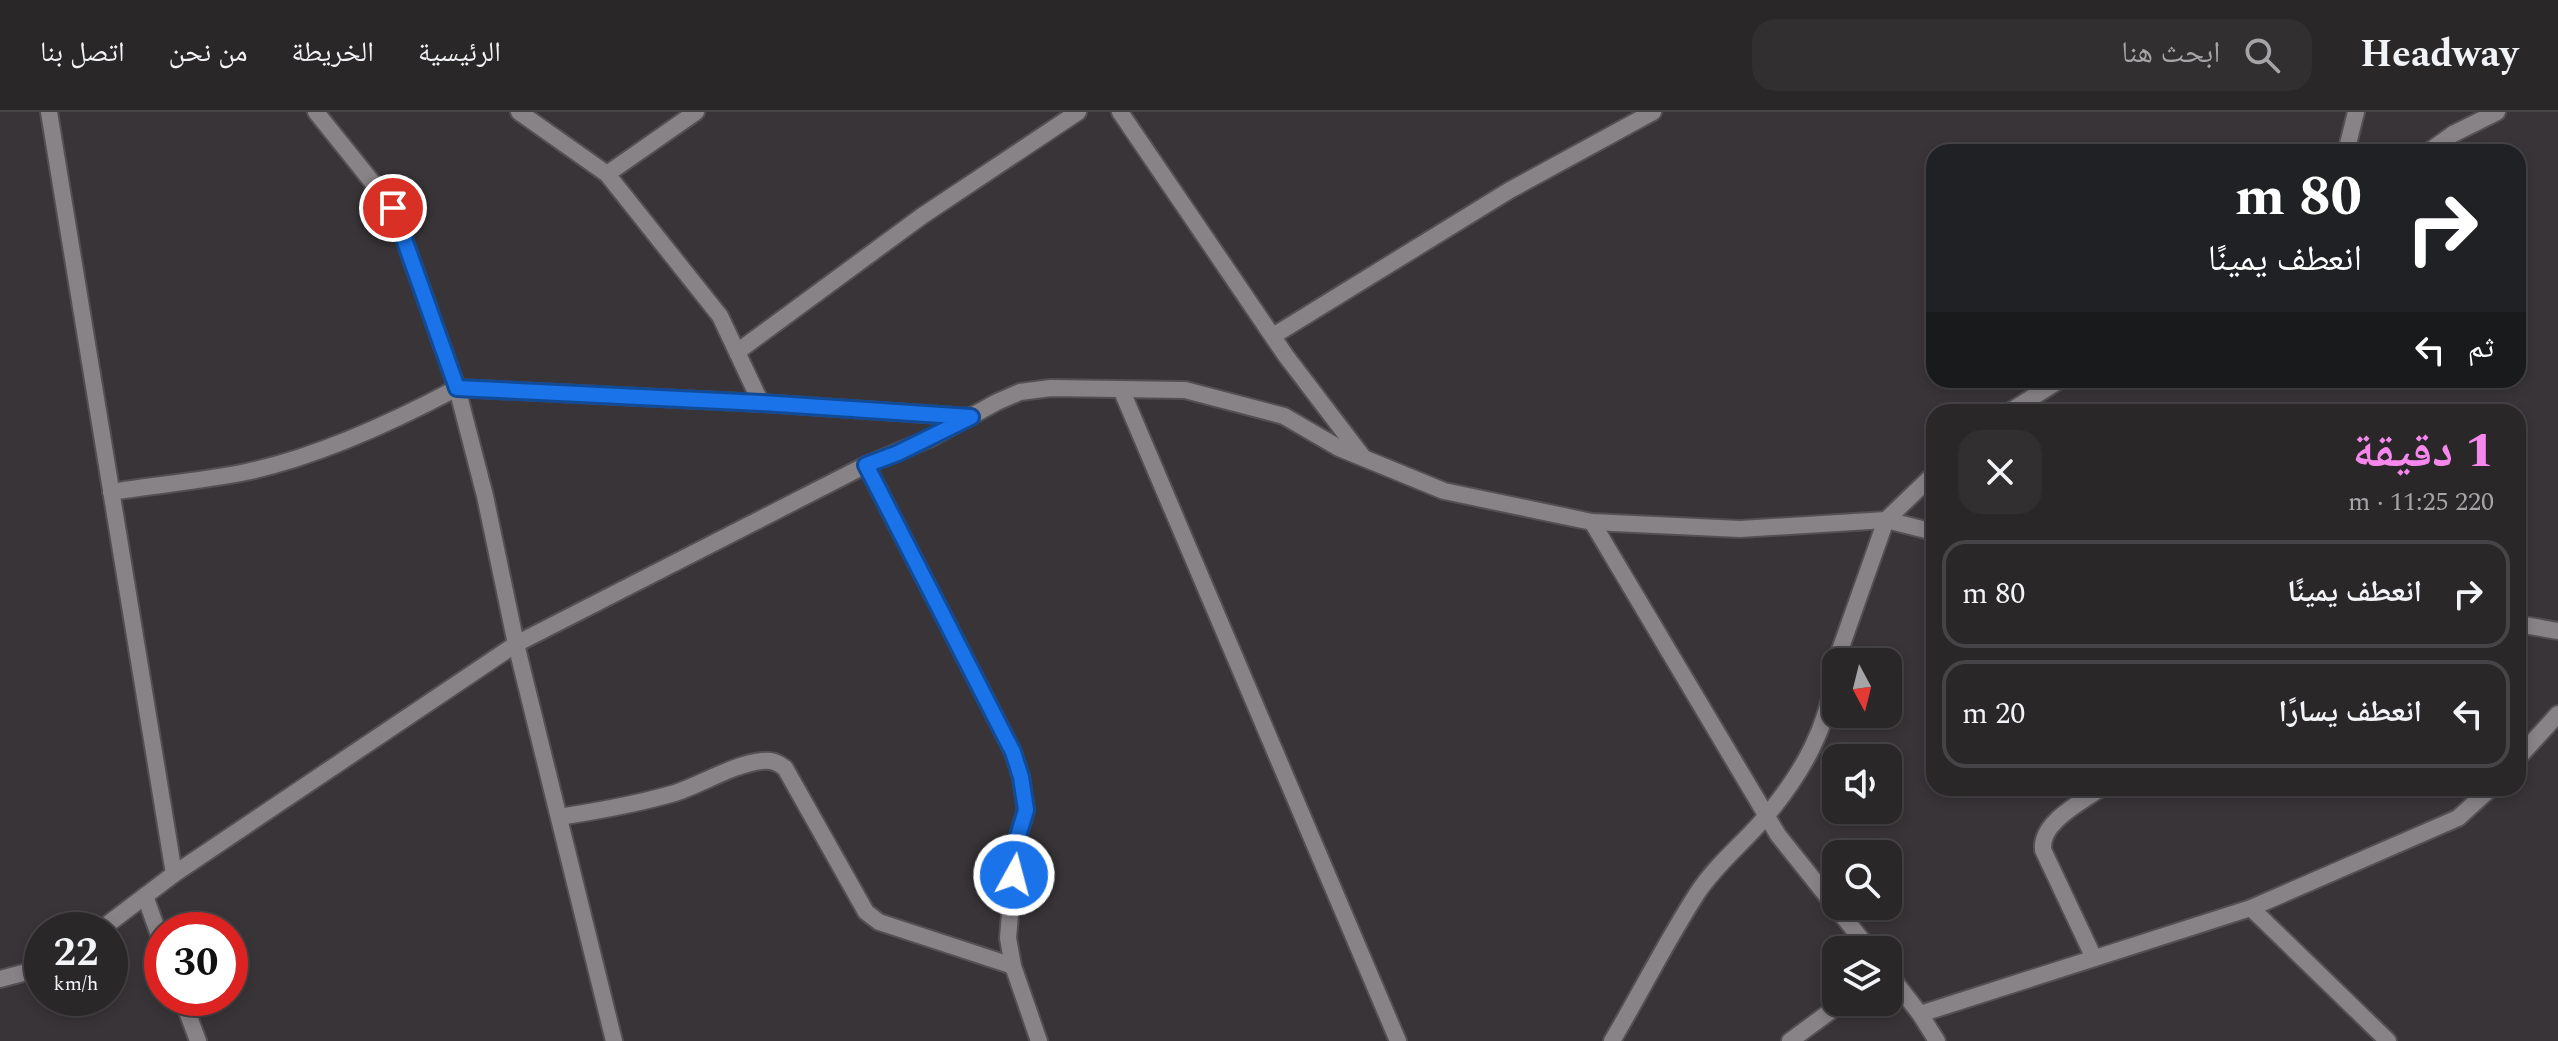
<!DOCTYPE html>
<html lang="ar">
<head>
<meta charset="utf-8">
<style>
	body { margin:0; font-family:Spectral,"Noto Naskh Arabic",serif; background:#322f31; color:#f1f3f6; direction:rtl; height:100vh; display:flex; flex-direction:column; font-size:30px; white-space:nowrap }
	* { box-sizing:border-box; margin:0 }
	p { font-size:26px; color:#a5a5a8 }
	.icon { flex:none; width:44px; height:44px; fill:none; stroke:currentColor; stroke-width:2; stroke-linecap:round; stroke-linejoin:round }
	.map { position:relative; flex:1; overflow:hidden; direction:ltr }
	.drawer { position:absolute; left:1926px; top:292px; width:600px; height:392px; display:flex; flex-direction:column; background:#2a2729; border-radius:24px; box-shadow:0 4px 12px #0003,0 0 0 2px #464446; direction:rtl }
	.drawer>* { flex:none }
	.hud { position:absolute; left:1926px; top:32px; width:600px; height:244px; border-radius:24px; box-shadow:0 4px 12px #0003,0 0 0 2px #464446; direction:rtl; background:#202124; color:#fff; overflow:hidden }
	.needle { width:52px; rotate:173deg }
	.buttons { position:absolute; left:1822px; top:536px; display:grid; gap:16px }
	.buttons a { display:grid; place-items:center; width:80px; height:80px; border-radius:16px; background:#2a2729; box-shadow:0 4px 12px #0003,0 0 0 2px #464446; font-size:40px }
	.speed { position:absolute; left:24px; top:800px; display:flex; gap:16px; font-size:40px; font-weight:700; text-align:center }
	.speed>* { display:grid; place-content:center; width:104px; height:104px; border-radius:50%; background:#2a2729; box-shadow:0 4px 12px #0003,0 0 0 2px #464446; line-height:1 }
	.speed small { font-size:20px; font-weight:400 }
	.speed .limit { border:12px solid #d22; background:#fff; color:#111 }
	.pin { position:absolute; display:grid; place-items:center; width:68px; height:68px; color:#fff; margin:-34px; border:4px solid #fff; border-radius:50%; box-shadow:0 2px 8px #0007 }
	.me { position:absolute; width:88px; margin:-44px; rotate:7deg; stroke-linejoin:round; filter:drop-shadow(0 0 6px #0008) }
	.turn { display:flex; align-items:center; gap:28px; height:168px; padding:0 32px; font-size:36px }
	.turn .icon { width:104px; height:104px; stroke-width:2.5 }
	.turn b { display:block; font-size:56px; line-height:68px }
	.then { display:flex; align-items:center; height:76px; padding:0 32px; background:#0003; gap:16px; font-size:30px }
	.round { display:grid; place-items:center; flex:none; width:84px; height:84px; border-radius:24px; background:#322f31 }
	.head { display:flex; align-items:center; justify-content:space-between; height:136px; padding:0 32px }
	h1 { font-size:48px; font-weight:800; line-height:60px; color:#f688ed }
	ul { padding:0; list-style:none }
	li { display:flex; align-items:center; gap:24px; height:108px; margin:0 16px 12px; padding:0 16px; border:4px solid #464446; border-radius:24px }
	li div { flex:1 }
	li b { display:block; font-size:30px }
	li em { font-style:normal }
	header { display:flex; align-items:center; gap:48px; box-sizing:border-box; height:112px; padding:0 40px; background:#2a2729; border-bottom:2px solid #464446 }
	header strong { font-size:38px }
	nav { display:flex; gap:44px; margin-inline-start:auto; font-size:28px }
	.search { width:560px; height:72px; background:#322f31; display:flex; align-items:center; gap:20px; box-sizing:border-box; padding:0 28px; border-radius:24px; color:#a5a5a8; font-size:30px }
	.map>svg:first-child { display:block }
</style>
</head>
<body>
<header>
<strong>Headway</strong>
<div class="search"><svg class="icon" aria-label="search" viewBox="0 0 24 24"><circle cx="10" cy="10" r="6"/><path d="M15 15l6 6"/></svg>ابحث هنا</div>
<nav><a>الرئيسية</a><a>الخريطة</a><a>من نحن</a><a>اتصل بنا</a></nav>
</header>
<div class="map">
<svg width="2558" height="929" viewBox="0 0 2558 929">
	<rect width="100%" height="100%" fill="#383437"/>
	<g fill="none" stroke-linecap="round" stroke-linejoin="round">
		<g stroke="#535053" stroke-width="20">
			<g id="minor">
				<path d="M49,0l125,762"/>
				<path d="M316,0l77,96 64,180 28,108 31,148 98,397"/>
				<path d="M519,0l88,62 113,142 41,87"/>
				<path d="M1120,0l166,244 77,101"/>
				<path d="M2346,40l10,-40"/>
				<path d="M2428,40l25,-18 44,-22"/>
				<path d="M607,62l89,-62"/>
				<path d="M1273,224l237,-146 143,-78"/>
				<path d="M737,240l185,-136 156,-104"/>
				<path d="M1121,277l277,652"/>
				<path d="M2009,300l51,-32"/>
				<path d="M866,353l147,287 8,25 5,33 -10,33 -8,95 5,28 26,75"/>
				<path d="M111,380c45,-7 90,-11 135,-20 71,-15 147,-50 211,-84l304,15 208,14"/>
				<path d="M1592,410l186,313 92,115"/>
				<path d="M2518,512l40,7"/>
				<path d="M1838,550l2,-12 46,-130 48,-46"/>
				<path d="M2518,646l40,-44"/>
				<path d="M559,705c39,-6 78,-13 116,-24 27,-9 59,-29 87,-32 10,-1 15,1 23,7l81,144 13,10 134,44"/>
				<path d="M145,784l17,47"/>
				<path d="M2251,796l137,133"/>
				<path d="M100,818l74,-56 342,-230 350,-179 65,-27 66,-36 23,-10 31,-4 134,2 99,26 55,32 105,43 148,31 148,7 146,-9 48,12"/>
				<path d="M2094,846l-51,-108c-3,-28 39,-48 58,-62"/>
				<path d="M1888,861l32,41 17,27"/>
				<path d="M0,867l42,-11"/>
				<path d="M182,886l16,43"/>
				<path d="M1920,902l331,-106 207,-90 33,-30"/>
				<path d="M1612,929c29,-49 55,-101 86,-149 20,-30 48,-51 70,-78 37,-45 58,-85 68,-142"/>
				<path d="M1790,929l53,-39"/>
			</g>
		</g>
		<use href="#minor" stroke="#878387" stroke-width="16"/>
	</g>
	<g fill="none" stroke-linecap="round" stroke-linejoin="round">
		<g stroke="#114b97" stroke-width="20">
			<path id="route" d="M393,96l64,180 304,15 210,14 -73,36 -32,12 147,287 8,25 5,33 -10,33 -2,32"/>
		</g>
		<use href="#route" stroke="#1a73e8" stroke-width="14"/>
	</g>
</svg>
<div class="buttons">
<a><svg class="needle" viewBox="-14 -14 28 28"><path d="M0-13l5 13h-10z" fill="#e53935"/><path d="M0 13l5-13h-10z" fill="#a5a5a8"/></svg></a>
<a><svg class="icon" aria-label="sound" viewBox="0 0 24 24"><path d="M4 9h4l5-4v14l-5-4H4zM17 9q2 3 0 6"/></svg></a>
<a><svg class="icon" aria-label="search" viewBox="0 0 24 24"><circle cx="10" cy="10" r="6"/><path d="M15 15l6 6"/></svg></a>
<a><svg class="icon" aria-label="layers" viewBox="0 0 24 24"><path d="M12 4l9 5-9 5-9-5zM3 14l9 5 9-5"/></svg></a>
</div>
<div class="speed"><div>22<small>km/h</small></div><div class="limit">30</div></div>
<div class="pin" style="left:393px;top:96px;background:#d93025"><svg class="icon" aria-label="arrive" viewBox="0 0 24 24"><path d="M6 21V4h12l-3 4 3 4H6"/></svg></div>
<svg class="me" style="left:1014px;top:763px" viewBox="-20 -20 40 40"><circle r="17" fill="#1a73e8" stroke="#fff" stroke-width="3"/><path d="M0-11L8 9 0 5-8 9z" fill="#fff"/></svg>
<div class="hud">
<div class="turn"><svg class="icon" aria-label="right" viewBox="0 0 24 24"><path d="M7 20v-9h11M14 6l5 5-5 5"/></svg><div><b>80 m</b>انعطف يمينًا</div></div>
<div class="then">ثم<svg class="icon" aria-label="left" viewBox="0 0 24 24"><path d="M17 20v-9H6M10 6l-5 5 5 5"/></svg></div>
</div>
<section class="drawer">
<div class="head"><div><h1>1 دقيقة</h1><p>220 m · 11:25</p></div><a class="round"><svg class="icon" aria-label="close" viewBox="0 0 24 24"><path d="M6 6l12 12M18 6L6 18"/></svg></a></div>
<ul>
<li><svg class="icon" aria-label="right" viewBox="0 0 24 24"><path d="M7 20v-9h11M14 6l5 5-5 5"/></svg><div><b>انعطف يمينًا</b></div><em>80 m</em></li>
<li><svg class="icon" aria-label="left" viewBox="0 0 24 24"><path d="M17 20v-9H6M10 6l-5 5 5 5"/></svg><div><b>انعطف يسارًا</b></div><em>20 m</em></li>
</ul>
</section>
</div>
</body>
</html>
